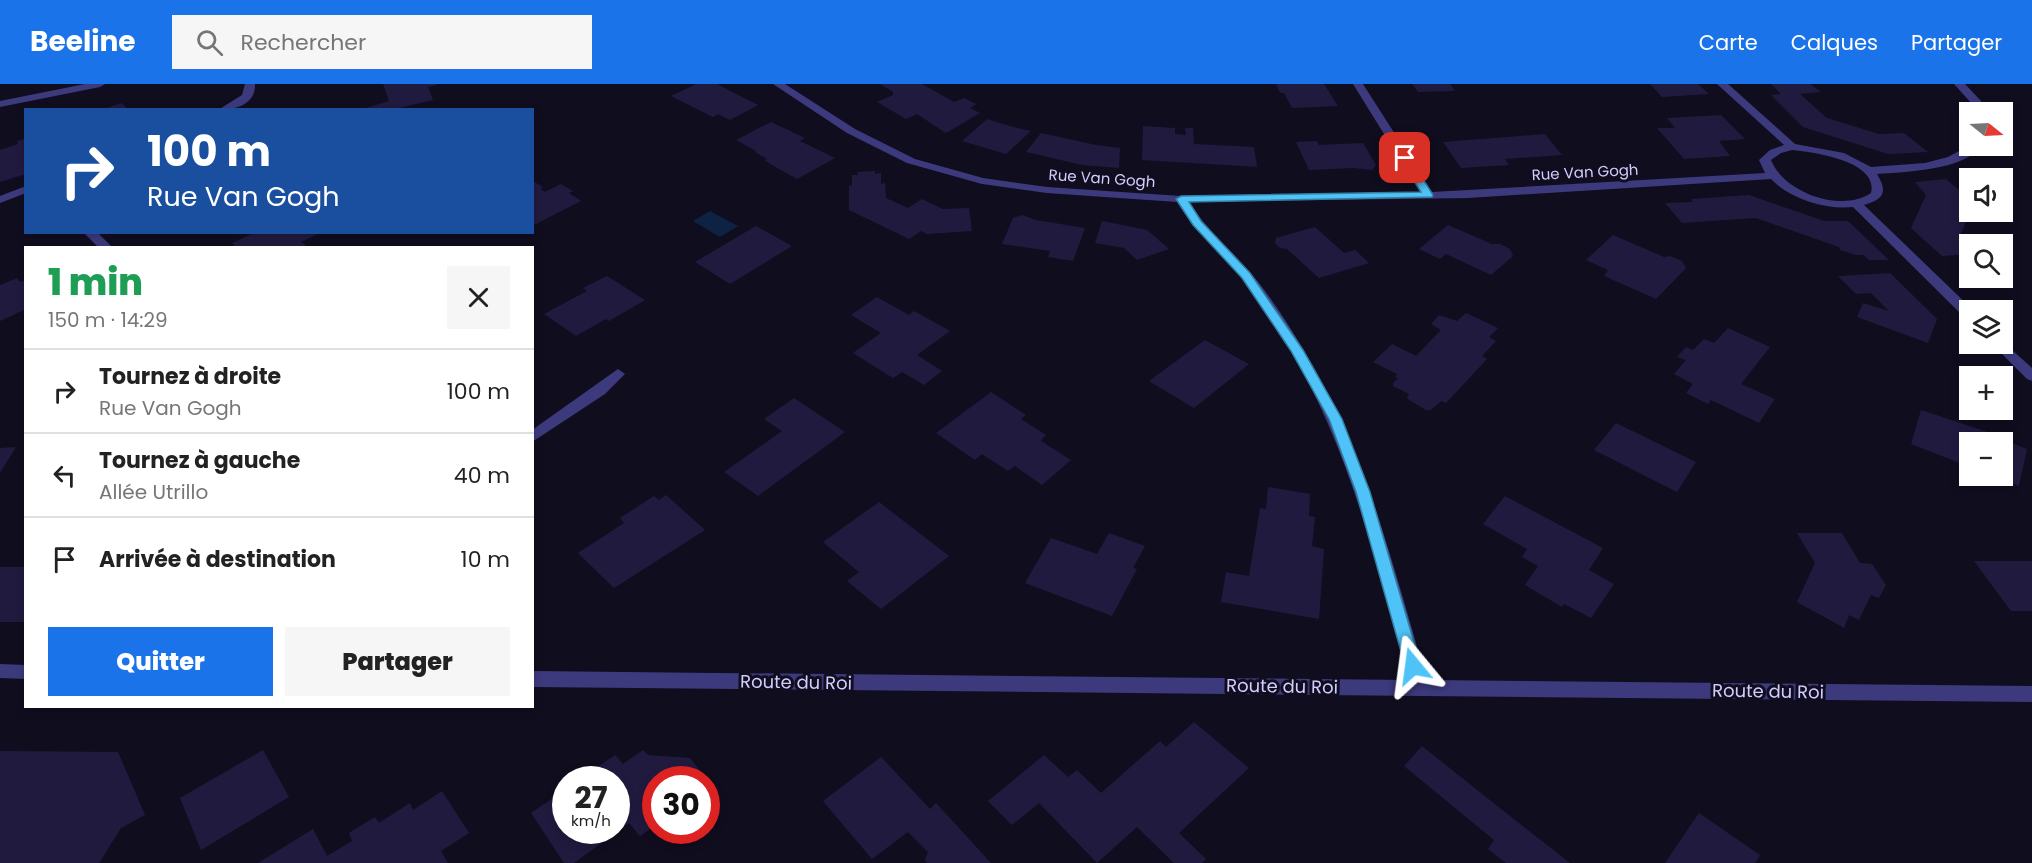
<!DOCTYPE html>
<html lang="fr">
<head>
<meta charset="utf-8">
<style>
	body { margin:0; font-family:Poppins,sans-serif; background:#f6f6f6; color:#222; height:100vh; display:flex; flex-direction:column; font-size:22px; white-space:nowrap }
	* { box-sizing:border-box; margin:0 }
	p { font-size:20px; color:#767676 }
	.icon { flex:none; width:33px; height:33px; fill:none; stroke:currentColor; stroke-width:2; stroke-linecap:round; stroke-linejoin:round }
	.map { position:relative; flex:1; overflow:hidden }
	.details { position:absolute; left:24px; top:162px; width:510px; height:462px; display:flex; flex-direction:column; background:#fff; border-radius:0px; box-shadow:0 3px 9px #0003 }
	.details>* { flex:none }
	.hud { position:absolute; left:24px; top:24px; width:510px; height:126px; border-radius:0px; box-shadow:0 3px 9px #0003; background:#1a4fa0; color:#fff; overflow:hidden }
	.needle { width:39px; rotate:108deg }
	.tools { position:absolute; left:1959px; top:18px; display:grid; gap:12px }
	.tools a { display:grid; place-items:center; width:54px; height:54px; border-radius:0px; background:#fff; box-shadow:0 3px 9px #0003; font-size:30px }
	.speed { position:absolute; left:552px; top:682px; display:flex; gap:12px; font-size:30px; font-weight:700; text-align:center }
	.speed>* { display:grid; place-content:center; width:78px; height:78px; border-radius:50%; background:#fff; box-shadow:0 3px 9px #0003; line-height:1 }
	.speed small { font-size:15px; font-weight:400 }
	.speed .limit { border:9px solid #d22; background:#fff; color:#111 }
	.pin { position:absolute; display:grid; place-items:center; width:51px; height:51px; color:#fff; margin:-26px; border-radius:12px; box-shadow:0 3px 9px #0006 }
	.me { position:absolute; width:66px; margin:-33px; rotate:344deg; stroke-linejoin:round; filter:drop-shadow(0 0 4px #0008) }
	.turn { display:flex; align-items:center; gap:21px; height:126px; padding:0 24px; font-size:27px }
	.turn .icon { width:78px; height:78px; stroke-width:2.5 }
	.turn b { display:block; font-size:42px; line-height:51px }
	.round { display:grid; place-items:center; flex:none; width:63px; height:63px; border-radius:0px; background:#f6f6f6 }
	.headline { display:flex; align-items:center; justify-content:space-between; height:102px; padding:0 24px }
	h1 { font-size:36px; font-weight:800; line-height:45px; color:#1e9e55 }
	.cta { display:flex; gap:12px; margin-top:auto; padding:12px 24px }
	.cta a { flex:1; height:69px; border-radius:0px; background:#1a73e8; color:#fff; font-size:24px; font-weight:800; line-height:69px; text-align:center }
	.cta a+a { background:#f6f6f6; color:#222 }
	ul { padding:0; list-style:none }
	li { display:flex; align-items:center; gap:18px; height:84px; padding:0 24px; border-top:2px solid #e0e0e0 }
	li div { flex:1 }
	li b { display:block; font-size:22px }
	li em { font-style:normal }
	header { display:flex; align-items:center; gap:36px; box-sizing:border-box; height:84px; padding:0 30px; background:#1a73e8; color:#fff }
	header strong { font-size:28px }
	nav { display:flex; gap:33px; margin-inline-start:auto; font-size:21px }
	.search { width:420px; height:54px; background:#f6f6f6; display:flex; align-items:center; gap:15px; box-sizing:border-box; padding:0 21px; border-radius:0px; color:#767676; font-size:22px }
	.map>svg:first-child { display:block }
</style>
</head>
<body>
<header>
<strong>Beeline</strong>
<div class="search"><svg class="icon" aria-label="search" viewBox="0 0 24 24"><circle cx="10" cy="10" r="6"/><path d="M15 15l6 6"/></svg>Rechercher</div>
<nav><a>Carte</a><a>Calques</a><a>Partager</a></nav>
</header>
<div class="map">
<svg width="2032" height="779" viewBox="0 0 2032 779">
	<rect width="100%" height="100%" fill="#100d1f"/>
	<path fill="#0e2343" d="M710,127l28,15 -18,11 -27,-16z"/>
	<g fill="#211a3f">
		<path d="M383,0h54v1l-9,2 5,13 -38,9 -36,1 30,-9z"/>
		<path d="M696,0h21l41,21 -28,15 -12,-6 -5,3 -42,-21z"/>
		<path d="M880,0h42l32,18 10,-4 12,6 -6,4 10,5 -34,20 -29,-19 -11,5 -29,-17 16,-7v-3z"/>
		<path d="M1276,0h48l14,22 -46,2 -8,-15h-4z"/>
		<path d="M1412,0h38l5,7 -37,1z"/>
		<path d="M1650,0h48l11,10 -47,3z"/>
		<path d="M1771,0h39l11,8 -21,2 27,24 52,16 25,-1 24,19 -40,2 -85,-27 -32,-32 10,-1z"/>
		<path d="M122,19l6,7h-24v-1z"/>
		<path d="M1721,31l24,24 -26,2 11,15 -46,3 -27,-31h18l-8,-10z"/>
		<path d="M987,35l26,8 18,4 -25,23 -44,-13z"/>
		<path d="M771,38l34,16 -5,3 35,17 -38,21 -32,-18 2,-2 -12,-7 1,-1 -20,-11z"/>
		<path d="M1143,42l32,2v6l11,1 -1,-7h8l1,16 60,3 3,20 -115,-7z"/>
		<path d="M1041,49l55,12 24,3 -1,20 -37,-3 -56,-13z"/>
		<path d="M1545,50l17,21 -57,4 4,6 -48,3 -18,-26z"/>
		<path d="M26,55v35l-26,8v-32l18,-6 -1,-3z"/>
		<path d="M1317,57l2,4 44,-2 13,22 -4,5 -19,-2 -44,2 -13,-28z"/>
		<path d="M875,87v3l6,-1v11l4,-1 1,15 22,10 14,-9 21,10 26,-1 3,23 -45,3 -6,-3 -12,8 -60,-29v-24l3,-1v-10h6l-1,-3z"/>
		<path d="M1946,95l24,20v13l-10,24 10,8v10l-28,2 -31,-28 15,-33 -11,-13z"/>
		<path d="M532,97l8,4 3,3 -3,1 5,3 16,-8 12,7 -4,2 12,8 -49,25z"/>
		<path d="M1749,111l75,26h24l41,39h-20l-5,-5h-8l-16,-5 -1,-3 -83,-29 -74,5 -17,-20 28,-1 -2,-3z"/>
		<path d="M1022,131l14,5 49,8 -12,33 -25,-4 2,-6 -48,-7 11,-26z"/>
		<path d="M1102,137l45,9 22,19 -32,11 -13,-12 -29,-5z"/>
		<path d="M1448,141l44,19h8l10,5 3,7 -22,19 -45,-21 -6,5 -21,-10z"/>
		<path d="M756,142l36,20 -62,38 -35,-22z"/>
		<path d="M1315,143l29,26 11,-3 14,13 -50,15 -32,-29 -7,-1 -5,-5 1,-5z"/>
		<path d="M256,148h66l-21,10 5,3 -5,3h-64l-5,-5z"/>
		<path d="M1613,151l51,22 6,-1 12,5 4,7 -30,31 -52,-23 4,-6 -22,-10z"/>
		<path d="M1890,189l47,46 -9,24 -71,-26 6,-14 26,8 -18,-18 -15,1 -18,-18z"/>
		<path d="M607,192l38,24 -36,21 -3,-2 -30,17 -32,-22 43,-23 -4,-3z"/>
		<path d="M17,194l3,4 6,-2v29l-26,12v-36z"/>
		<path d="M877,213l32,18 5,-4 36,20 -33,24 25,16 -18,14 -22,-13 -9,6 -40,-25 28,-20 -30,-18z"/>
		<path d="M1466,229l32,15 -9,9 7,4 -14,15 5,3 -41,44 -5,-2 -10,9h-5l-17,-10 -2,-3 2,-3 -16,-8v-3l5,-5 -3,-1 2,-3 -24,-12 19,-18 24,12 25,-26 -10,-6 8,-9 18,6z"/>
		<path d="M1728,244l42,19 -29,37 34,15 -16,24 -48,-23 -3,4 -22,-11 7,-9 -19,-10 12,-14 -9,-3 9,-10 7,3 11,-11 10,4z"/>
		<path d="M1205,256l44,24 -55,44 -45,-27z"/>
		<path d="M991,308l35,23 -5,4 25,16 -5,6 30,19 -29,25 -27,-19 -7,5 -26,-17 -7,6 -39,-27z"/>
		<path d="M794,314l51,34 -87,64 -34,-24 58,-41 -18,-12z"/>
		<path d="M1921,326l82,27 1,3 23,9 -8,37 -27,-10h10v-34h-32v25l-59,-23z"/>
		<path d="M1616,339l80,39 -19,30 -83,-42z"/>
		<path d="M16,363l-16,26v-25z"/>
		<path d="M1268,403l42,7 -1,22 6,1 -3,29 12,3 -5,70 -98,-17 5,-30 23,4 11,-68 6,1z"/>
		<path d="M666,411l39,35 -91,58 -36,-35 46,-30 -4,-5 34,-22 5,4z"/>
		<path d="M1505,412l98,52 -14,22 25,14 -23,34 -27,-14 -2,3 -37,-22 13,-19 -16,-9 5,-8 -44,-25z"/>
		<path d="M879,418l70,54 -68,53 -34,-28 12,-9 -36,-30z"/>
		<path d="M1109,449l36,13 -12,22 4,1 -25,47 -87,-33 26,-45 46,16z"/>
		<path d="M1797,449h45l18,30 12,1 14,21 -7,13 -8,-3 -12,25 -10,-5 -5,13 -47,-26 18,-39z"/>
		<path d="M1974,477h58v50h-21z"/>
		<rect x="0" y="483" width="26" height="55"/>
		<path d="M1194,638l55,46 -70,65 27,26 -4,4h-28l-37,-36 -40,36 -58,-60 -27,22 -24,-24 56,-46 24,22 9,-7 24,23 59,-52 6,6z"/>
		<path d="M1422,662l74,59 74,58h-64l-18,-14 6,-9 -90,-74z"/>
		<path d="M263,666l26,47 -88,53 -21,-52z"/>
		<path d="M643,666l5,5 42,3 24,30 -8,6v-14h-50v45l-16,11 -11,-13 -55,40h-10l-33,-50 35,-24v42h50v-51h-37l36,-25 8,9z"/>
		<path d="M0,667l118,1 27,63 -24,13 -22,35h-99z"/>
		<path d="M881,673l49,52 6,-6 55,60h-64l-2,-3 3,-8 -20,-20 -36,27 -49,-58z"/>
		<path d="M442,707l27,42 -28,18 7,12h-190l55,-34 14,27 25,-15 -3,-8 26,-16 4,6 31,-20 3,7z"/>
		<path d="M1699,729l61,42 -5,8h-90z"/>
	</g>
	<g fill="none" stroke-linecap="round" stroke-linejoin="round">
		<g fill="#3c3a7c" fill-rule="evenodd">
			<path d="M245,0h10c1,21 -21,26 -37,26l24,-15z"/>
			<path d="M773,0h12l70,45 60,30 68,19 64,9 134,9 239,-4 -67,-108h10l69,108 333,-19 -6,-13 11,-10 14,-5 -67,-61h11l67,60 49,9 27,14 54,-4 23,-6 22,-12 11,1c-16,24 -76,26 -104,28 11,18 7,25 -13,31l109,105h-3v9l-5,-1 -112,-111c-27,3 -63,-8 -82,-28l-303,19 -279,4c16,26 40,46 60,69 20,23 38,51 54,78 63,102 90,218 124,331l605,6v16l-1500,-15v-16l877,9c-32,-113 -58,-228 -118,-329 -16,-26 -32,-53 -52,-76 -21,-24 -45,-45 -62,-73l-130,-9 -65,-9 -75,-21 -60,-30zM1792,66c21,2 87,11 79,43 -29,20 -87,0 -100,-33l10,-7z"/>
			<path d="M1954,0h11l16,17 5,11h-10l-4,-8z"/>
			<path d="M26,102v7l-26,10v-7z"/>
			<path d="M83,148h14l16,16h-14z"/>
			<path d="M2002,257l30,27v13l-5,-2 -35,-35h10z"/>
			<path d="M618,285l7,5 -20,20 -73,48v-12z"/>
			<path d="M0,580l26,1v14l-26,-1z"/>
		</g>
		<path fill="#3c3a7c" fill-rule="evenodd" d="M85,0h20l-5,3 -100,20v-6z"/>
	</g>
	<path fill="#4fc3f7" stroke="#337fa1" stroke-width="1.5" d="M1405,71l5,3 23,37 -1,2 -243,5 12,19 49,52 53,77 39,69 28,73 51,174 -2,4 -6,2 -5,-2 -3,-4 -49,-174 -27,-73 -38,-68 -49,-73 -49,-53 -17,-26 5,-3 240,-4 -21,-34z"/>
	<g text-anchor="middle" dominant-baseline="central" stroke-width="6" stroke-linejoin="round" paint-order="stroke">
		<g font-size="15" fill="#d2cdfd" stroke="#100d1f">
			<text transform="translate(1585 88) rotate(-3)">Rue Van Gogh</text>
			<text transform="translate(1102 94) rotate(4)">Rue Van Gogh</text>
		</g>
		<g font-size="18" fill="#d2cdfd" stroke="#100d1f">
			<text transform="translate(796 598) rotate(1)">Route du Roi</text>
			<text transform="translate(1282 602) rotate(1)">Route du Roi</text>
			<text transform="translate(1768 607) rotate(1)">Route du Roi</text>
		</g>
	</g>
</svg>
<div class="tools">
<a><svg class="needle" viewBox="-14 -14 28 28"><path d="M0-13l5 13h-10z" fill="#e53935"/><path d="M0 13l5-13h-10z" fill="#767676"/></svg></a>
<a><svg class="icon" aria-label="sound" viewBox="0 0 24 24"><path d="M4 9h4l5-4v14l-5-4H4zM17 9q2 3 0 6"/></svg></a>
<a><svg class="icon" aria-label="search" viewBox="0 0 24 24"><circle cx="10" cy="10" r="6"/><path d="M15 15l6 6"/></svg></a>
<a><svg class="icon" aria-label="layers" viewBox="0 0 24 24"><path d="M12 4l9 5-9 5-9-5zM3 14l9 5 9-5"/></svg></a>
<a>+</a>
<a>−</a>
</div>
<div class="speed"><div>27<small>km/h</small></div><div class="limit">30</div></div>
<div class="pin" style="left:1405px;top:74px;background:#d93025"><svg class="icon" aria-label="arrive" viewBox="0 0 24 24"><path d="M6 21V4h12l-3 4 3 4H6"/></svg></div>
<svg class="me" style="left:1413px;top:582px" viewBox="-20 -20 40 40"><path d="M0-17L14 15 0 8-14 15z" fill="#4fc3f7" stroke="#fff" stroke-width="4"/></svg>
<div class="hud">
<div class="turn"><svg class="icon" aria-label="right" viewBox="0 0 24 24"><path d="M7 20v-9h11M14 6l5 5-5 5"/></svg><div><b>100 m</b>Rue Van Gogh</div></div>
</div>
<section class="details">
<div class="headline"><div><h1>1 min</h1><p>150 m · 14:29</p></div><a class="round"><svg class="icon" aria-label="close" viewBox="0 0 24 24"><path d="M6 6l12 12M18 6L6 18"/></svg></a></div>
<ul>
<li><svg class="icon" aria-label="right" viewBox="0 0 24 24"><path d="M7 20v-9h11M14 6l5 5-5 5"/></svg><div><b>Tournez à droite</b><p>Rue Van Gogh</p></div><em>100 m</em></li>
<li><svg class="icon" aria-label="left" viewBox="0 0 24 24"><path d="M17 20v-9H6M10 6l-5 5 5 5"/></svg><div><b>Tournez à gauche</b><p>Allée Utrillo</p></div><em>40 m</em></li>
<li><svg class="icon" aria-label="arrive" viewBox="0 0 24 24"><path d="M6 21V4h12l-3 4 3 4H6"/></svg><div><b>Arrivée à destination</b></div><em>10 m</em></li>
</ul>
<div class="cta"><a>Quitter</a><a>Partager</a></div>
</section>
</div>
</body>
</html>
